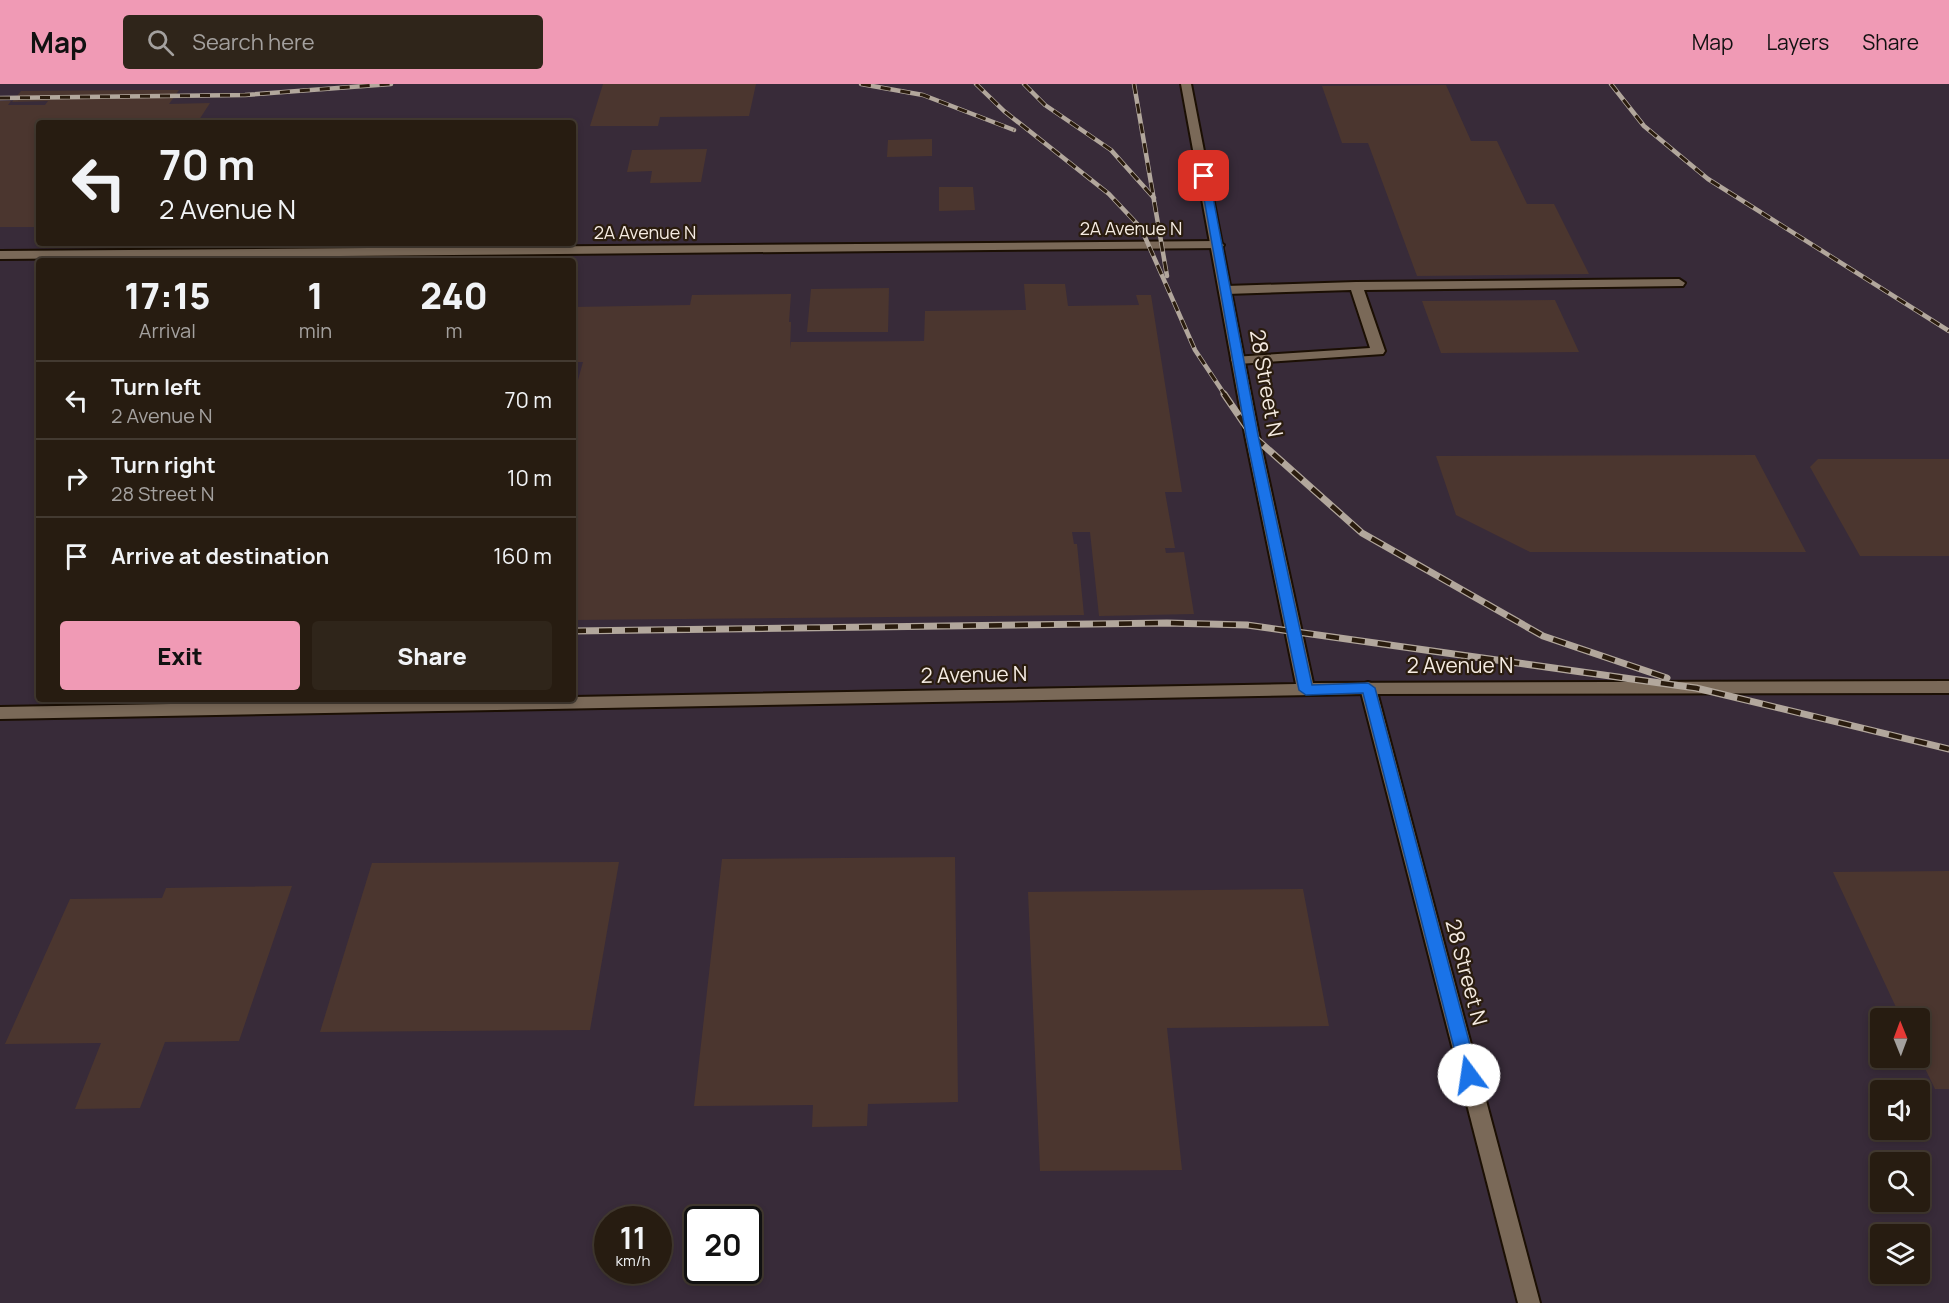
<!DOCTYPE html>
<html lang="en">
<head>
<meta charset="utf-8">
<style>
	body { margin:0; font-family:Manrope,sans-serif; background:#2f251a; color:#f1f3f6; height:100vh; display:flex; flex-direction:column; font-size:22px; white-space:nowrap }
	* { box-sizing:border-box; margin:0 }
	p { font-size:20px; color:#a4a19f }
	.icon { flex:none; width:33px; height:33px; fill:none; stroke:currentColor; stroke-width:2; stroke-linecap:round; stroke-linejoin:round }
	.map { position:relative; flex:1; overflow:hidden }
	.side { position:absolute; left:36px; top:174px; width:540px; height:444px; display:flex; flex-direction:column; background:#271c11; border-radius:6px; box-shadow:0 3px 9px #0003,0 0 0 2px #433a31 }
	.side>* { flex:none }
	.top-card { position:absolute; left:36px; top:36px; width:540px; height:126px; border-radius:6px; box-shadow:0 3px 9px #0003,0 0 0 2px #433a31; background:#271c11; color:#f1f3f6; overflow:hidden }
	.needle { width:39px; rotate:359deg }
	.fabs { position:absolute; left:1870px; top:924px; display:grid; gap:12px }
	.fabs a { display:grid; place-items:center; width:60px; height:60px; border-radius:6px; background:#271c11; box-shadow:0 3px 9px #0003,0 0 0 2px #433a31; font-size:30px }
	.speed { position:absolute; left:594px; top:1122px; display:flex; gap:12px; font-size:30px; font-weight:700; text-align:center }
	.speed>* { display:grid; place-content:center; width:78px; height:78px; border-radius:50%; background:#271c11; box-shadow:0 3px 9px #0003,0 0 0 2px #433a31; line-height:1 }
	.speed small { font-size:15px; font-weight:400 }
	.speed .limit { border:3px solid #111; border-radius:9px; background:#fff; color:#111 }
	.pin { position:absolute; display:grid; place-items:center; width:51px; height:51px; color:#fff; margin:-26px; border-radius:12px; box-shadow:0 3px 9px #0006 }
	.me { position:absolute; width:66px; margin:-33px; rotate:346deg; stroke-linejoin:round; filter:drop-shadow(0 0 4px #0008) }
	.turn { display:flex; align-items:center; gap:21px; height:126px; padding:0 24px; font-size:27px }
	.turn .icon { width:78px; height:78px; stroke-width:2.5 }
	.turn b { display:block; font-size:42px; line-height:51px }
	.eta { display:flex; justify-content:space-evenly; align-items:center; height:102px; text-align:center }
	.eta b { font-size:36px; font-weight:800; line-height:42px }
	.cta { display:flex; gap:12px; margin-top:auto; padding:12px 24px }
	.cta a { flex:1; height:69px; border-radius:6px; background:#f09ab5; color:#111; font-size:24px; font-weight:800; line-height:69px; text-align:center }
	.cta a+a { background:#2f251a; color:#f1f3f6 }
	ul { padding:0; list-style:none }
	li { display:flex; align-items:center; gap:18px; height:78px; padding:0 24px; border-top:2px solid #433a31 }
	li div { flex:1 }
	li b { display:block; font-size:22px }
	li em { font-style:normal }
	header { display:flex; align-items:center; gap:36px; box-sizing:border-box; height:84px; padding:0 30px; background:#f09ab5; color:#111 }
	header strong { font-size:28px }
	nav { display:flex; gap:33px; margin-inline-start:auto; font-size:21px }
	.search { width:420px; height:54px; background:#2f251a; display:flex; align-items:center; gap:15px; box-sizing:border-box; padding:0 21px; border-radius:6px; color:#a4a19f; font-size:22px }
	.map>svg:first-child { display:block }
</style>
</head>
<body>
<header>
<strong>Map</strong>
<div class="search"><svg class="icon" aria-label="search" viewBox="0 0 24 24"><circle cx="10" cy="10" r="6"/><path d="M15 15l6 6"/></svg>Search here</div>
<nav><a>Map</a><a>Layers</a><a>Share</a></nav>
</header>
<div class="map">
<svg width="1949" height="1219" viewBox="0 0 1949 1219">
	<rect width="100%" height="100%" fill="#342617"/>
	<path fill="#382b39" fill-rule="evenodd" d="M0,0h1949v1219h-1949zM39,39h534v120h-534zM39,177h534v438h-534zM1881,934h39v40h-39zM1881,1006h39v40h-39zM1881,1078h39v40h-39zM608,1136h50v50h-50zM698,1136h50v50h-50zM1881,1150h39v40h-39z"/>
	<g fill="#4b362f">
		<path d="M603,0h153l-7,32 -89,1 -2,9h-68z"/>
		<path d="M1446,1l25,56h26l30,63h27l35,70 -172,2 -49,-133h-26l-20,-57z"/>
		<path d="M146,6h33l-10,14 41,-1 -13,20h-158v104h-39v-126h11l-3,4h37l3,-4 -36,1 9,-11z"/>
		<path d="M932,55v17l-45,1 1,-17z"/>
		<path d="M707,65l-6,33 -51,1 2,-12 -25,1 5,-22z"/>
		<path d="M939,103h34l2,23 -36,1z"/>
		<path d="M1024,200h41l3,22 71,-1 -3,-10h15l31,197h-17l10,56h-10l1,5 18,-1 10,62 -95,2 -9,-84h-18l2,12h3l7,71 -511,5v-222l10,-36h-10v-55l117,-2 2,-10 99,-1 -2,28h2l-1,27 1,-7 133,-1 1,-30 101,-1z"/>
		<path d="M889,204l-1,44h-81l4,-43z"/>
		<path d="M1555,216l24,52 -138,1 -19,-52z"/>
		<path d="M1755,371l51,97h-276l-74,-37 -20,-59z"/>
		<path d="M1818,375h131v97h-89l-50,-89z"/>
		<path d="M955,773l3,245 -90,2 -1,22 -55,1 1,-22 -119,1 28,-247z"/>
		<path d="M619,778l-29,168 -270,2 52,-169z"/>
		<path d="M1949,787v218h-14l-15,-31v-40h-19l-68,-146z"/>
		<path d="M292,802l-53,155 -74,1 -25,66 -65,1 26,-66 -96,1 65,-145 92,-1 4,-10z"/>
		<path d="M1303,805l26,137 -162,2 15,142 -142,1 -12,-279z"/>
	</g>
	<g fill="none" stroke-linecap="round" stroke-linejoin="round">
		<g stroke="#1b0f03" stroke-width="4">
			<g id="service">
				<path d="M1679,195l6,4 -2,3 -319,4 21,61 -2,3 -145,10 -5,-1 -2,-3 2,-3 137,-9 -19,-58 -125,4 -6,-4 6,-4 130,-4z"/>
				<path d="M1368,598l6,2 2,4 164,615h-22l-158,-615 2,-4z"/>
			</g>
		</g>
		<g stroke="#1b0f03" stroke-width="4">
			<path id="minor" d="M1218,157l6,4 -2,3 -1222,11v-8z"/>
		</g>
		<g stroke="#1b0f03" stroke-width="4">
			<path id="tertiary" d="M1181,0h10l68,351 54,248 636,-2v12l-581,1 -1368,25v-12l443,-8h130v-2l723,-13 -51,-249z"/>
		</g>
		<use href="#service" fill="#7a6958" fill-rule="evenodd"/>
		<use href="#minor" fill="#7a6958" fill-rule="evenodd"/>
		<use href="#tertiary" fill="#7a6958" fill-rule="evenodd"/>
		<g stroke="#b2a79c" stroke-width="4.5">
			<g id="rail-far1">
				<path d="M861,0l62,11 91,35"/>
				<path d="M976,0l28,27 105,83 32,34 54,122 30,45"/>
				<path d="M1024,0l21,21 66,45 43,48"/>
				<path d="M1134,0l33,192"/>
				<path d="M1611,0l33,42 64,53 241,152"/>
				<path d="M0,14l245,-3 146,-11"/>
			</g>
		</g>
		<g stroke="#b2a79c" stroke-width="7">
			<g id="rail">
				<path d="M1224,310l28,41 110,98 181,103 124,42"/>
				<path d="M573,547l594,-8 80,2 449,63 253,61"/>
			</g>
		</g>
		<use href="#rail-far1" stroke="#2a1c0e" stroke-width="3" stroke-dasharray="10" stroke-linecap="butt"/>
		<use href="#rail" stroke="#2a1c0e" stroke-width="4.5" stroke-dasharray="13" stroke-linecap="butt"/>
	</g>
	<path fill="#1a73e8" stroke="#114b97" stroke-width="1.5" d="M1204,89l5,3 49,259 54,250 56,-2 7,5 103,387 -3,5 -6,2 -6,-2 -2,-5 -98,-382 -57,2 -7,-5 -53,-255 -46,-259z"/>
	<g text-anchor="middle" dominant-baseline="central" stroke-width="4.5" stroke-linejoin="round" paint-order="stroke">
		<g font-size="18" fill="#f4eae1" stroke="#2a1c0e">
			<text x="1131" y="144">2A Avenue N</text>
			<text x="645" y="148">2A Avenue N</text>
		</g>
		<g font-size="21" fill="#f4eae1" stroke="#2a1c0e">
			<text transform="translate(1267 299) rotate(80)">28 Street N</text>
			<text x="1460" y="581">2 Avenue N</text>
			<text transform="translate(974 590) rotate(-1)">2 Avenue N</text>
			<text transform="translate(1467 888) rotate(75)">28 Street N</text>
		</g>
	</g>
</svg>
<div class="fabs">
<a><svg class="needle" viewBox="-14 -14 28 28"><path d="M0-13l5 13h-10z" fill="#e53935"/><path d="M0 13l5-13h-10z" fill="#a4a19f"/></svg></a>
<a><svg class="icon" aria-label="sound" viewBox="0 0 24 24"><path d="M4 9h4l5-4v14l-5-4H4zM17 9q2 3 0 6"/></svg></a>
<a><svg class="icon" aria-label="search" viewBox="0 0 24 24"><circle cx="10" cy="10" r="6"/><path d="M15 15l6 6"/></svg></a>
<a><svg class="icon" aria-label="layers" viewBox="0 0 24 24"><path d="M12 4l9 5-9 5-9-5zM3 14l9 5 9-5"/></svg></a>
</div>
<div class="speed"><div>11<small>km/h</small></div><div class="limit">20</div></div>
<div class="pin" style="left:1204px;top:92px;background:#d93025"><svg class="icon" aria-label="arrive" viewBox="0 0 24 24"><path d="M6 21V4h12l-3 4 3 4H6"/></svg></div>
<svg class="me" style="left:1469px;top:991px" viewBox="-20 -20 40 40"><circle r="19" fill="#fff"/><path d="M0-13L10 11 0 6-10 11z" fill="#1a73e8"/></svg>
<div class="top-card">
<div class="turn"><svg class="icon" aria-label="left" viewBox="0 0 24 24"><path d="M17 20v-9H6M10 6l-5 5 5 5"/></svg><div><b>70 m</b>2 Avenue N</div></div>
</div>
<section class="side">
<div class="eta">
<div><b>17:15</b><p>Arrival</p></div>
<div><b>1</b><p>min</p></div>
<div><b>240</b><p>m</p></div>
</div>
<ul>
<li><svg class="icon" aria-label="left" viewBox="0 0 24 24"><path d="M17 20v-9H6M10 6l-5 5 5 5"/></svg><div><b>Turn left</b><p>2 Avenue N</p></div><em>70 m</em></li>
<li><svg class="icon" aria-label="right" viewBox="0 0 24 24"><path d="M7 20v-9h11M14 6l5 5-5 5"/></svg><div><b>Turn right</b><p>28 Street N</p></div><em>10 m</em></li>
<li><svg class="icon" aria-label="arrive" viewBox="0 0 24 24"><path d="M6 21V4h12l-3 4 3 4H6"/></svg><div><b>Arrive at destination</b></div><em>160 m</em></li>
</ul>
<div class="cta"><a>Exit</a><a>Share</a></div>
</section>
</div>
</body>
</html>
